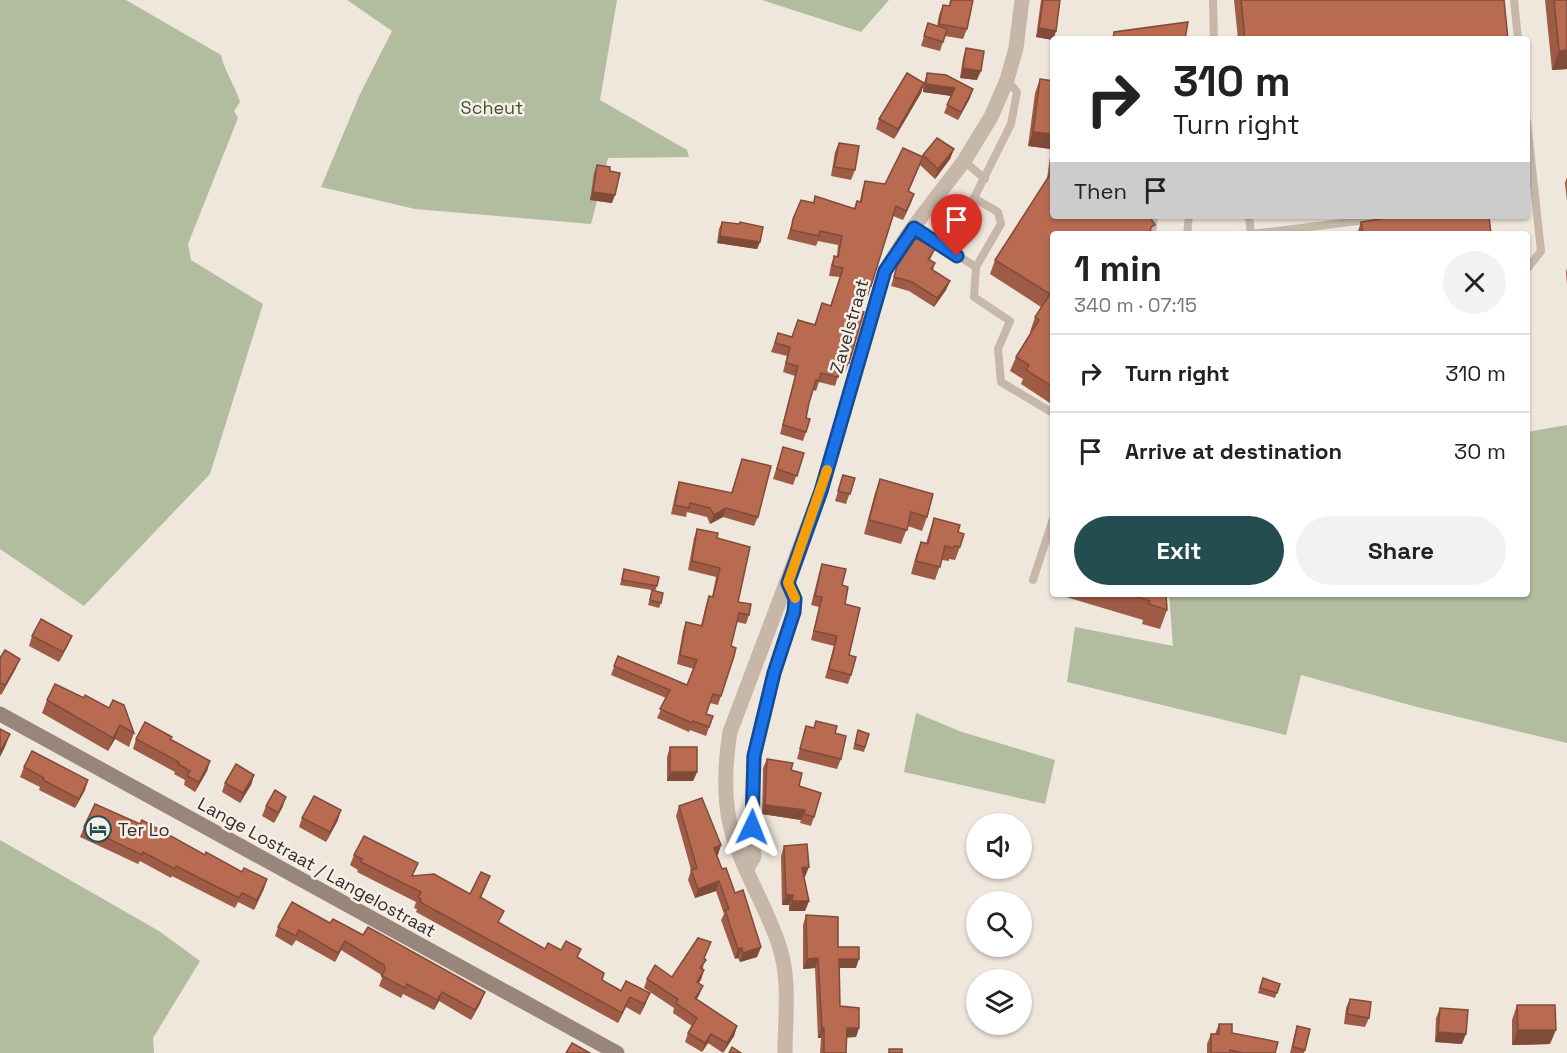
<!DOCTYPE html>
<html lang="en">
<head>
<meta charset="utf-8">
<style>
	body { margin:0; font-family:"Space Grotesk",sans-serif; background:#f2f2f2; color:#222; height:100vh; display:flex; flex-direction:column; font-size:22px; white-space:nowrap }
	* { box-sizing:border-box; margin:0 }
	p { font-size:20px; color:#767676 }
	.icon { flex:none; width:33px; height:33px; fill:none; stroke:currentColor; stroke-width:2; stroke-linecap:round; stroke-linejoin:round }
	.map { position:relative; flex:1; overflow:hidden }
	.side { position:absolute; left:1050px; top:231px; width:480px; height:366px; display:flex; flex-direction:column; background:#fff; border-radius:6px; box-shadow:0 2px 4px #0004 }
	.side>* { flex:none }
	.top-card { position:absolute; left:1050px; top:36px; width:480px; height:183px; border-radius:6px; box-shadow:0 2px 4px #0004; background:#fff; color:#222; overflow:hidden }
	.fabs { position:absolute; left:966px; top:813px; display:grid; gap:12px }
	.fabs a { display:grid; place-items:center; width:66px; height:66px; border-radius:50%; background:#fff; box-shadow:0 2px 4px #0004; font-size:30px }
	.pin { position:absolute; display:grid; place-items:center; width:51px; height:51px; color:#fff; margin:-62px -26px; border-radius:50% 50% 50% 0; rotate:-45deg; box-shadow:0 0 6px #0007 }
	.pin .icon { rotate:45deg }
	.me { position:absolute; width:66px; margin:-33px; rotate:2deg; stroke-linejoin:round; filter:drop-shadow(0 0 4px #0008) }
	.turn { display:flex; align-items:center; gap:21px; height:126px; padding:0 24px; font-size:27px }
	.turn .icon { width:78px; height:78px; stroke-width:2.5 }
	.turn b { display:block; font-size:42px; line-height:51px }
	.then { display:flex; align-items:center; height:57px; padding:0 24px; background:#0003; gap:12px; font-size:22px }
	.round { display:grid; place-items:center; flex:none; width:63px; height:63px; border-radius:32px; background:#f2f2f2 }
	.summary { display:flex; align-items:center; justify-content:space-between; height:102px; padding:0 24px }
	h1 { font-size:36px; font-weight:800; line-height:45px }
	.action { display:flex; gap:12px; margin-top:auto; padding:12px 24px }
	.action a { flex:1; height:69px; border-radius:36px; background:#234d50; color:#fff; font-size:24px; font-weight:800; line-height:69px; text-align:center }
	.action a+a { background:#f2f2f2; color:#222 }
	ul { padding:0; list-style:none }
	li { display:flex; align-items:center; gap:18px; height:78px; padding:0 24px; border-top:2px solid #e0e0e0 }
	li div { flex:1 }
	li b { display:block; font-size:22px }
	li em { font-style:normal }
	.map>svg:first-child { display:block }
</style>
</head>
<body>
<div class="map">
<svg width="1567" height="1053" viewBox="0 0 1567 1053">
	<rect width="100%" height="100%" fill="#efe6dc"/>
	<g fill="#b2bc9e">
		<path d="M0,0h126l95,55c4,18 14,30 19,47l-6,9 4,7 -50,126 3,16 72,44 -53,170 -126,132 -84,-57z"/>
		<path d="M347,0h270l-17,100 87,50 2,7 -81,1 -17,66 -176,-15 -94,-22 39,-93 32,-63z"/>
		<path d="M762,0h127l-28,32z"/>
		<path d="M1567,425v318l-150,-36 -116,-32 -15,60 -219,-53 8,-55 98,19 -4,-52h358v-162z"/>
		<path d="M916,713l46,19 93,28 -10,44 -141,-32z"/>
		<path d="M0,840l159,91 41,30 -47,77 1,15h-154z"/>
	</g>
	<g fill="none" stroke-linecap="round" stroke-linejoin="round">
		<g stroke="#c6b7a9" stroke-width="8">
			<path d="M1213,0l1,39"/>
			<path d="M1514,0l4,39"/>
			<path d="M1527,121l14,130 -14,18"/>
			<path d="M964,161l21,18"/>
			<path d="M974,198l37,-74 6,-32 -10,-12"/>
			<path d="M1249,216l2,18"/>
			<path d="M914,228l62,39 -2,30 36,24 -12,28 3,33 52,31"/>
			<path d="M1152,234l2,-18"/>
			<path d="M1187,234l2,-18"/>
			<path d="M1251,234l133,-16"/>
			<path d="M938,245l36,-47 24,14 3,12 -25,43"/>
			<path d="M1033,580l20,-61"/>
		</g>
		<g stroke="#c6b7a9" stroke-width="15">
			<path d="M747,868l7,-11 -2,-30 2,-71 20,-83 20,-61 1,-13 -7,-16"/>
			<path d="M785,1053c0,-33 5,-69 -4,-101 -12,-44 -41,-83 -51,-128 -7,-31 -5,-61 0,-92l91,-241 64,-220 24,-38 55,-72 27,-44 16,-37 9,-32 6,-48"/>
		</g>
		<path stroke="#99867b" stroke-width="15" d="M0,714l617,339"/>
	</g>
	<g fill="#9e5c46">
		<path d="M950,0h23l-6,29 -4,10 -18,-3 -5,15 -19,-5 7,-23 9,3 2,-11 4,-10 6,1z"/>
		<path d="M1041,0h19l-4,31 -3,9 -17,-3z"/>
		<path d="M1234,0h270l4,39h-270z"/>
		<path d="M1545,0h22v69l-15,1z"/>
		<path d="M966,48l11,32 -17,-2 3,-20z"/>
		<path d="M927,73l46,16 -3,9 -12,22 -14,-7 7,-17 -28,-4v-6l-2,7 -27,46 -18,-10 3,-10 45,-36z"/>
		<path d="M1040,79l13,2v324l-32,-21 2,-5 -13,-8 6,-14 15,-25h-1l5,-15 6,-10 -51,-33 5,-14 52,-81 4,-30 -23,-3 7,-53z"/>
		<path d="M839,143l16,27 -4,10 -20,-4 4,-24z"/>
		<path d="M954,149l-4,10 -15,20 -15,-14 -11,26 5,3 -11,26 -10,-4 -25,80 -9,-3 -5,16 -5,54 -4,9 -5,-2 -5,16 -16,-4 -3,9 -3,-1 -4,13 -3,15v14l-3,9 -23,-7 15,-58 -12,-4 4,-16 -16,-4 7,-19 14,4 6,-17 16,4 16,-18 10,-29 -11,-1 2,-11 3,-9h3l1,-11 -20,-4 -2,5 -29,-7 3,-10 11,-29 12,3 2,-7 39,12 3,-7h3l2,-11 3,-9 20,3 37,-27 1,-2z"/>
		<path d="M597,165l13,6 2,32 -22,-3 4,-27z"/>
		<path d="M1567,177v24l-2,-18z"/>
		<path d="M1378,216h111l2,18h-134l4,-12 16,-2z"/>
		<path d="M722,222l38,20 -3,7 -40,-6 2,-14z"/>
		<path d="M935,249l-5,11 5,3 -2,7 17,11 -4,9 -12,17 -25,-16 -18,-5 6,-20z"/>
		<path d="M1567,268v17l-1,-13z"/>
		<path d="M783,447l21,6 -11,32 -20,-6z"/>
		<path d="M742,459l16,58 -4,9 -31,-9 -13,7 -3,-7 -20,-5 -1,5 -15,-3 5,-23 3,-9 52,11z"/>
		<path d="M843,475l12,3 -9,26 -11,-3z"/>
		<path d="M880,479l47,38 -5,14 -14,-5 -7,18 -37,-10 11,-41z"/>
		<path d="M934,518l24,14 2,15 -5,13 -6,-1v2l-7,-1 -7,20 -24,-6 5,-19 5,-13 5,1z"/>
		<path d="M697,529l20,9 21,64 11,13 -3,9 -9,-2 -6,24 3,10 -16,49 -8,-2 -4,11 7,2 -7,20 -16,-6 -1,2 -32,-14 9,-20 -55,-23 7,-19 69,29 7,-16 -17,-5 6,-33 3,-9 15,3 5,-20 3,-9 3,1 4,-20 -28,-7 6,-32z"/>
		<path d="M822,564l20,21 3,19 4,51 2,20 -3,9 -23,-6 9,-32 -23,-6 8,-33 -8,-2 8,-32z"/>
		<path d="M624,569l33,17 -2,5 6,12 -2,5 -11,-3 4,-15 -32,-5z"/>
		<path d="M1056,594h110l1,16 -7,19 -18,-5 1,-4z"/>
		<path d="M32,636h40l-4,9 -9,17 -30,-16z"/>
		<path d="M0,658l16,10 -15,27 -1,-1z"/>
		<path d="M84,698l25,10 25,25 -5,14 -14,-8 -7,12 -66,-38 5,-13z"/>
		<path d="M816,721l25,38 -4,10 -40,-10 9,-33 8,2z"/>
		<path d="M858,730l11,4 -5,18 -11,-3z"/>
		<path d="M136,739l35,1 39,21 -3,10 -12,21 -11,-7 1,-5 -11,-6 1,-2 -42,-23z"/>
		<path d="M670,747l27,25 -4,9h-26v-24z"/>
		<path d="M767,759l24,11 23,47 -3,9 -11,-3 1,-3 -39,-6 1,-46z"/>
		<path d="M24,767l61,23 -10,18 -36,-18 1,-3 -20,-10z"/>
		<path d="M254,775l-3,10 -11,18 -18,-11 3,-9z"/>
		<path d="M266,806h17l-9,17 -12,-7z"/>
		<path d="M679,806l42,39 -4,10 5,14 13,24 26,54 -4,10 -17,5 -2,-4 -3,1 -14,-39 3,-6 -8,-23 -21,7 -7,-18 3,-10 -15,-54z"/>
		<path d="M302,818l36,2 -12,22 -27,-15z"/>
		<path d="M84,827l121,28 37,17 25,7 -13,31 -16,-8 -3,6 -63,-32 -1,2 -31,-17 -2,3 -58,-27z"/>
		<path d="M784,846l21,31h-1l5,24 -4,10h-16v-6h-7l-1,-49z"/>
		<path d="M354,855l59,21 57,18 20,-18 -9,22 19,25 45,26 16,1 17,8 24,22 44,23 -6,12 -14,-8 -8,16 -202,-111 1,-3 -3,-1 2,-6 -59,-30 1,-2 -8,-5z"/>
		<path d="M806,915l32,32 18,21h-17l1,38 19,22 -3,9h-10v16h-26l1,-15h-3l-3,-70 -12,1v-44z"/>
		<path d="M330,923l151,79 -10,18 -32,-19 -5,9 -31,-16 -2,4 -22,-12 3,-8 -2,-4 -39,-24 -6,12 -39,-22 -4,6 -17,-10 3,-9z"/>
		<path d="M704,959l-1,10 1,1 -6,13 5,3 -4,9 -2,4 40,27 -3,10 -11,17 -15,-10 -6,9 -17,-10 3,-9 4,-7 -19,-13 1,-5 -30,-20 3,-9 25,-2z"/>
		<path d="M1263,978l17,6 -5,14 -17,-5z"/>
		<path d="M1350,999l19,19 -4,9 -21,-3 2,-16z"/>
		<path d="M1517,1005l33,39 -38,1v-25z"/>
		<path d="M1440,1008l22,36 -27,-2 1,-24z"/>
		<path d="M1219,1024l13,9 43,20h-68v-9l4,-10h4z"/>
		<path d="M1297,1026l8,24 -1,3h-14l4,-17z"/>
	</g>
	<g fill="#814b39">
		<path d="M1039,28l17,3 -3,9 -17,-3z"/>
		<path d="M1567,50v19l-15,1 7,-19z"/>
		<path d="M963,68l18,3 -4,9 -17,-2z"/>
		<path d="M924,83l-3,10 -27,46 4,-10z"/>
		<path d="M926,84l29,4 -2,8 -30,-4z"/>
		<path d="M973,89l-3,9 -12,22 3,-8z"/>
		<path d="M1033,132l20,2v11l-2,4 -23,-3z"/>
		<path d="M954,149l-4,10 -15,20 3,-10z"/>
		<path d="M593,192l22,3 -3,8 -22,-3z"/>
		<path d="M914,194l-3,9 -8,17 3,-9z"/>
		<path d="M720,236l40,6 -3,7 -40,-6z"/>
		<path d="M950,281l-4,9 -12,17 3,-9z"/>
		<path d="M726,508l-3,9 -13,7 4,-9z"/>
		<path d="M72,636l-4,9 -9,17 4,-10z"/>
		<path d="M20,659l-4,9 -15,27 4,-10z"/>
		<path d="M120,725l-5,14 -7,12 5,-13z"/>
		<path d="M10,734l-5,13 -5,10v-5z"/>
		<path d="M210,761l-3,10 -12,21 4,-10z"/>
		<path d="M670,772h27l-4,9h-26z"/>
		<path d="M254,775l-3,10 -11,18 3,-10z"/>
		<path d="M88,780l-3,10 -10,18 4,-9z"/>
		<path d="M286,797l-3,9 -9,17 4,-10z"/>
		<path d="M765,805l40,5 -4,10 -39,-6z"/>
		<path d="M341,810l-3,10 -12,22 4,-10z"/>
		<path d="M721,845l-3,10 -8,2 4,-9z"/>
		<path d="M809,867l-4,10 -7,1 4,-10z"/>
		<path d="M490,876l-4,10 -10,22 4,-11z"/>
		<path d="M267,879l-3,10 -10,21 3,-10z"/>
		<path d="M719,881l-3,10 -21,7 3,-9z"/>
		<path d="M786,895h7l-4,10h-7z"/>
		<path d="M792,901h17l-4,10h-16z"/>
		<path d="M345,941l-4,9 -6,12 3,-9z"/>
		<path d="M761,947l-4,10 -17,5 3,-9z"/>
		<path d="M742,948l-4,10 -3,1 3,-10z"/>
		<path d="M818,958l-3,10 -12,1 4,-10z"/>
		<path d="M839,959h20l-3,9h-21z"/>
		<path d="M704,970l-3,10 -8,11 4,-9z"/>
		<path d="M703,986l-4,9 -8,12 4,-9z"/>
		<path d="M442,992l-3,9 -5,9 3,-10z"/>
		<path d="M485,992l-4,10 -10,18 4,-10z"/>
		<path d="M650,993l-4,10 -6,12 4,-11z"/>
		<path d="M630,997l-4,10 -8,16 4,-10z"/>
		<path d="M737,1026l-3,10 -11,17 4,-10z"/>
		<path d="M822,1028h2l-3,10h-3z"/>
		<path d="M847,1028h12l-3,9 -13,1z"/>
		<path d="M1518,1030h38l-6,14 -38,1z"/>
		<path d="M1438,1032l28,2 -4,10 -27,-2z"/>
		<path d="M711,1034l-3,9 -6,9 3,-9z"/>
	</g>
	<g fill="#b86b51" stroke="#814b39" stroke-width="1.5">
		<path d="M951,0h22l-6,29 -28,-5 4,-19 7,1z"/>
		<path d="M1043,0h17l-4,31 -17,-3z"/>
		<path d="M1241,0h263l4,39h-263z"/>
		<path d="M1554,0h13v50l-8,1z"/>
		<path d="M1188,22l-3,17h-72l1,-7z"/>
		<path d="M928,23l19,6 -4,13 -19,-6z"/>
		<path d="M966,48l18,3 -3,20 -18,-3z"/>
		<path d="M907,73l17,10 -26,46 -19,-10z"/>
		<path d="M927,73l19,2 27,14 -12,23 -14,-7 8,-17 -29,-4z"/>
		<path d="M1040,79l13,2v53l-20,-2z"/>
		<path d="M937,138l17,11 -16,20 -15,-14z"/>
		<path d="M839,143l20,3 -4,24 -21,-3z"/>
		<path d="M903,148l20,9 -15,34 6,3 -8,17 -10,-5 -25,80 -9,-2 -8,25 10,3 -15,51 -7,-2 -4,16 -17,-4 -2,8 -3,-1 -7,23 -3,15 4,1 -4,13 -23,-7 15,-59 -12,-3 4,-16 -15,-4 3,-10 14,4 6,-17 17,5 7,-22 9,3 12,-38 -10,-2 1,-10 4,1 4,-21 -22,-5 -1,5 -28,-6 2,-11 8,-19 13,3 1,-7 40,13 2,-8 4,1 4,-21 20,3z"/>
		<path d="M1053,159v57h99l-1,3 4,6 -4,2 -1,7h-97v153l-27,-17 3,-5 -13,-8 23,-37 -4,-3 15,-23 -55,-34 56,-87z"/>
		<path d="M597,165l13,2v4l10,2 -5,22 -22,-3z"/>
		<path d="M1380,216h109l2,18h-128l-2,-12 19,-3z"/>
		<path d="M722,222l17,2 1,-2 23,5 -3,15 -40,-6z"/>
		<path d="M916,238l19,11 -7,10 7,4 -4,6 19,12 -13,17 -25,-16 -18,-5 3,-11z"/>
		<path d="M783,447l21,6 -7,23 -20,-7z"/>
		<path d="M742,459l29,7 -13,51 -32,-9 -12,7 -4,-7 -20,-5 -1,5 -14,-3 4,-23 53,11z"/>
		<path d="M843,475l12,3 -5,16 -12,-3z"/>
		<path d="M880,479l53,15 -6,23 -16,-5 -4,18 -38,-10z"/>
		<path d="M934,518l26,7 -2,7 6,2 -4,13 -6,-1 -1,2 -8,-2 -5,21 -24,-6 5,-19 7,2z"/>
		<path d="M697,529l21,4 -1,5 33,9 -12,55 13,2 -2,11 -10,-2 -8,33 5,2 -2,8 -13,40 -8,-2 -7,20 7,2 -4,11 -16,-6 -1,2 -32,-14 10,-19 -56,-24 4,-10 69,29 10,-25 -17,-5 6,-33 16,4 7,-30 4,1 7,-29 -28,-7z"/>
		<path d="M822,564l24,5 -4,16 6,2 -3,17 15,4 -11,47 7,2 -5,18 -22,-6 8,-33 -23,-5 8,-34 -7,-1z"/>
		<path d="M624,569l35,8 -2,9 -35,-6z"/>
		<path d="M652,590l11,3 -2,10 -11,-3z"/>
		<path d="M1128,594h38l1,16 -18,-6 1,-3z"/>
		<path d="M41,619l31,17 -9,16 -31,-16z"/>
		<path d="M5,650l15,9 -15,26 -5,-2v-25z"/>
		<path d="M55,684l29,14 1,-3 24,13 4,-8 11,5 10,28 -14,-8 -7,13 -66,-38z"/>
		<path d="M816,721l21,5 -2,7 11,3 -5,23 -41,-10 6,-23 8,2z"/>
		<path d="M145,722l27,15 -2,2 40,22 -11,21 -12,-6 3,-5 -12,-7 1,-2 -43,-23z"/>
		<path d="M0,729l10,5 -10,18z"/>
		<path d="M858,730l11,4 -4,13 -10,-3z"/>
		<rect x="670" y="747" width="27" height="25"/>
		<path d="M32,751l56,29 -9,19 -36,-19 1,-2 -20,-11z"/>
		<path d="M767,759l26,4 -2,7 11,3 -3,13 22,7 -7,24 -10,-3 1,-4 -40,-5z"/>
		<path d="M236,764l18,11 -11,18 -18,-10z"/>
		<path d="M275,790l11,7 -8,16 -12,-7z"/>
		<path d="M314,796l27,14 -11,22 -28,-14z"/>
		<path d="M702,798l19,47 -7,3 8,21 4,-1 9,25 8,-3 18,57 -18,6 -1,-5 -4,1 -13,-39 4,-1 -10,-28 -21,8 -7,-19 6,-2 -18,-62z"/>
		<path d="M95,804l45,20 2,-4 63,35 1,-3 36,20 2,-4 23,11 -10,21 -15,-7 -3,5 -63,-32 -1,3 -32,-17 -1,3 -58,-28z"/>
		<path d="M364,836l54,27 -6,13 22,-2 36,20 11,-22 9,4 -10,21 24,14 -6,11 47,27 3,-6 13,7 5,-9 15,8 -4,8 27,16 -2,7 19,11 5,-10 24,12 -6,11 -14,-7 -8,16 -202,-111 1,-3 -3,-2 3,-5 -60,-30 1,-3 -8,-4z"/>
		<path d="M807,844l2,23 -7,1 7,33h-17l1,-6h-7l-2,-49z"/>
		<path d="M292,902l38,21 3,-4 30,16 5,-8 117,65 -10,18 -33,-18 -5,8 -30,-16 -2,4 -23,-12 3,-7 -1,-4 -39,-24 -7,12 -39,-23 -3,6 -18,-9z"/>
		<path d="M806,915l32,2v30h21v12h-20l1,47 19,2v20h-12l-1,25h-22v-25h-2l-4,-70 -11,1z"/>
		<path d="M698,938l13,4 -7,16 2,2 -6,8 4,2 -7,12 6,4 -8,12 42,28 -10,17 -16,-9 -6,9 -17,-10 9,-15 -21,-15 2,-4 -31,-20 8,-14 17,12z"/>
		<path d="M1263,978l17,6 -3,9 -17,-5z"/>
		<path d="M1350,999l21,3 -2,16 -22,-4z"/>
		<path d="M1517,1005h38l1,25h-38z"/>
		<path d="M1440,1008l28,2 -2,24 -28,-2z"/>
		<path d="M1219,1024h13v9l46,9 -3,11h-33l-12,-3v3h-19v-19h8z"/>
		<path d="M1297,1026l13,3 -5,21 -12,-3z"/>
		<path d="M572,1043l18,10h-24z"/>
		<path d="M732,1047l9,6h-12z"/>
		<rect x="889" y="1049" width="13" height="4"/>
	</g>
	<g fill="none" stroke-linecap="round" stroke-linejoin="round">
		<g stroke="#114b97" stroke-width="15">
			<path id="route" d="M752,827l2,-71 20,-83 20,-61 1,-13 -7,-16 33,-92 64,-220 29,-43 43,28"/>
		</g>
		<use href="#route" stroke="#1a73e8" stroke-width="10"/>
		<path stroke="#f59e0b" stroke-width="10" d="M795,598l-7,-15 39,-113"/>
	</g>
	<defs>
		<g id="hotel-ring" transform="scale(1.35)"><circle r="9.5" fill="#f7f0e8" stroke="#234d50" stroke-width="1.5"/><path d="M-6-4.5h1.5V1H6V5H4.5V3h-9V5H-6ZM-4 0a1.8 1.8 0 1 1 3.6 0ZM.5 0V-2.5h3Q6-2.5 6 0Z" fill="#234d50"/></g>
	</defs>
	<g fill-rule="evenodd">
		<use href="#hotel-ring" x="98" y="829"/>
	</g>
	<g text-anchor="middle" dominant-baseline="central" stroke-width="5" stroke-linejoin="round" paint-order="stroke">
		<g font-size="18" fill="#434f2f" stroke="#f7f0e8">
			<text x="492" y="107">Scheut</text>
		</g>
		<g font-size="18" fill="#342c28" stroke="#f7f0e8">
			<text transform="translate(849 326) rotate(-74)">Zavelstraat</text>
			<text transform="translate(317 867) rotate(29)">Lange Lostraat / Langelostraat</text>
		</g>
		<g font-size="18" fill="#342c28" stroke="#f7f0e8" text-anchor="start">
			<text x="118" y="829">Ter Lo</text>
		</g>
	</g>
</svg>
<div class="fabs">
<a><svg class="icon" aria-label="sound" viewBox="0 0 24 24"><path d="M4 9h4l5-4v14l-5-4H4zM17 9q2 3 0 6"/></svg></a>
<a><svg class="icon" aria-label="search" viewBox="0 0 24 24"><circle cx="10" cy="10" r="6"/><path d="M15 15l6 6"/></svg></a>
<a><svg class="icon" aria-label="layers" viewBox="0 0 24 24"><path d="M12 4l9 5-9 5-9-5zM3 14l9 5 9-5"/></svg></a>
</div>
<div class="pin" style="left:957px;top:256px;background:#d93025"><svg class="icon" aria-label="arrive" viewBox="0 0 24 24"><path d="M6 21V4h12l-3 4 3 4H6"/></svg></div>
<svg class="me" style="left:752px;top:827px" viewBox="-20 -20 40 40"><path d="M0-17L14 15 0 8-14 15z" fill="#1a73e8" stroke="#fff" stroke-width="4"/></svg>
<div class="top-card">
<div class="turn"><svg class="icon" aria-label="right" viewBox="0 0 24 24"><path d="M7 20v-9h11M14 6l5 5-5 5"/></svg><div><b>310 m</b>Turn right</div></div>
<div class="then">Then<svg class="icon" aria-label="arrive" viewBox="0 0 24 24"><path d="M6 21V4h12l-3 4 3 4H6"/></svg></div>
</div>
<section class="side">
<div class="summary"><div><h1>1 min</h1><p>340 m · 07:15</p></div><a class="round"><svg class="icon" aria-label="close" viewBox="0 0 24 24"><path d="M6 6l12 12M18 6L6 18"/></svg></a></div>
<ul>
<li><svg class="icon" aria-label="right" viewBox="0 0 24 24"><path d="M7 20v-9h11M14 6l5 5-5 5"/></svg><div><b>Turn right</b></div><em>310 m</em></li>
<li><svg class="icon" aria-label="arrive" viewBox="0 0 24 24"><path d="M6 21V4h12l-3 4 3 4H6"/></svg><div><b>Arrive at destination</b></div><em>30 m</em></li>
</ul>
<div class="action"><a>Exit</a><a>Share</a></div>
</section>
</div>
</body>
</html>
